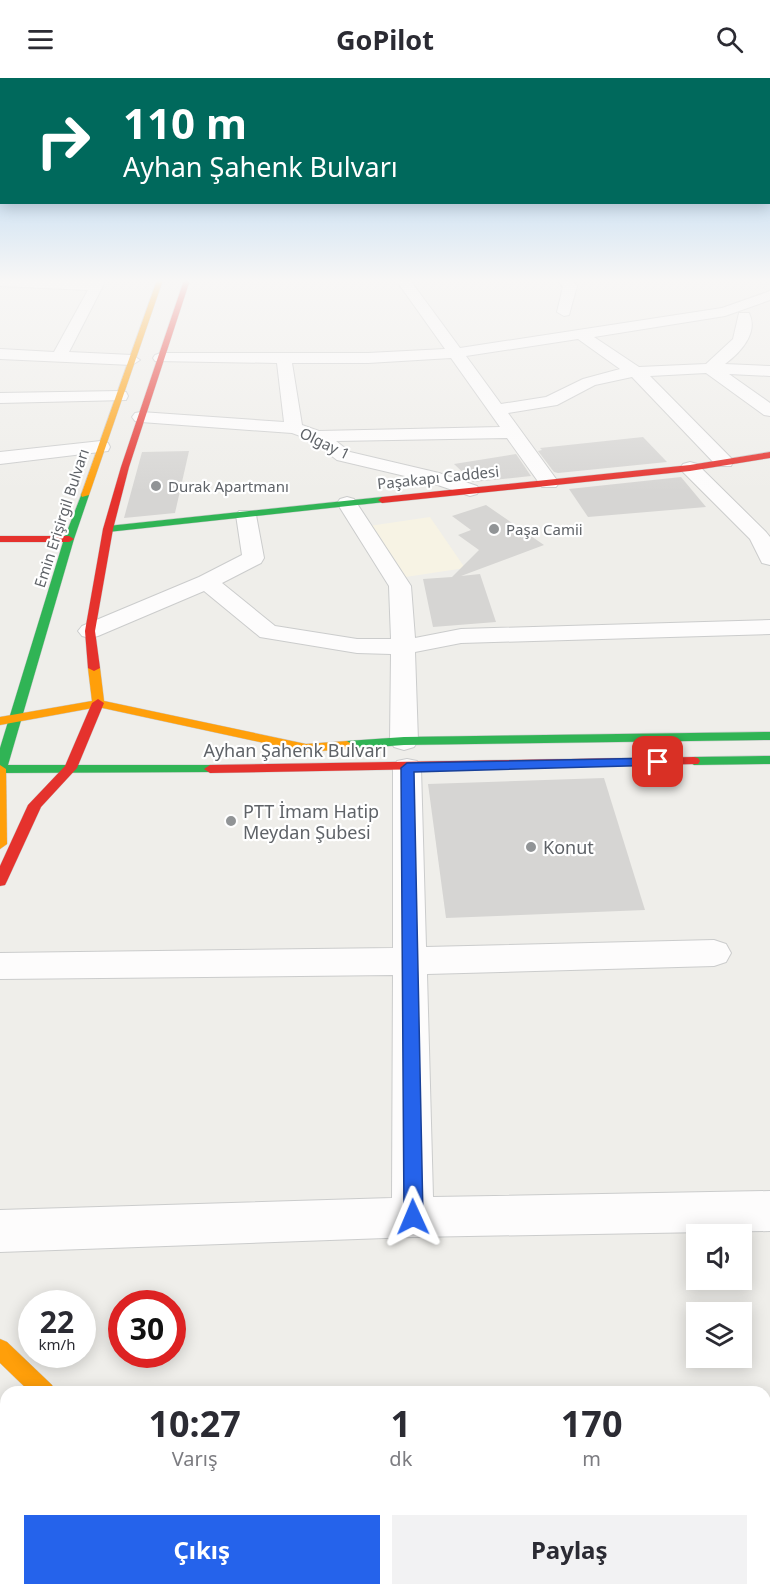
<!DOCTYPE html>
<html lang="tr">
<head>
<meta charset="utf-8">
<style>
	body { margin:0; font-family:"Noto Sans",sans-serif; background:#f2f2f3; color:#2b2b33; height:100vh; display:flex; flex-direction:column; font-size:22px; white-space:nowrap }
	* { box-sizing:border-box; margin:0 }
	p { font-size:20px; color:#7c7c81 }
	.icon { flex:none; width:33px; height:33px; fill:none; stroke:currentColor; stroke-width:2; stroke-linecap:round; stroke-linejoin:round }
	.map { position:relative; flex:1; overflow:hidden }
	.side { position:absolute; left:0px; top:1308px; width:771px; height:210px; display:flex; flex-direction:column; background:#fff; border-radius:18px 18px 0 0; box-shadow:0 3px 15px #0003 }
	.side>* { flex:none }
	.top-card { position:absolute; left:0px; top:0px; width:771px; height:126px; box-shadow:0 3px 15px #0003; background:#00695c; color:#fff; overflow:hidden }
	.fabs { position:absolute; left:686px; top:1146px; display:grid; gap:12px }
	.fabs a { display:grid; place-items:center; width:66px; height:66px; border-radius:0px; background:#fff; box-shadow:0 3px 15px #0003; font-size:30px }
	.speed { position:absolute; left:18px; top:1212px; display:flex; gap:12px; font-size:30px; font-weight:700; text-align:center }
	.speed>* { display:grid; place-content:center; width:78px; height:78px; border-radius:50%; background:#fff; box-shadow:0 3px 15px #0003; line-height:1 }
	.speed small { font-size:15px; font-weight:400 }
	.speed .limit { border:9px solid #d22; background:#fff; color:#111 }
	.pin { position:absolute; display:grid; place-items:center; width:51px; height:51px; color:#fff; margin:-26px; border-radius:12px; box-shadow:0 3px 9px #0006 }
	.me { position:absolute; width:66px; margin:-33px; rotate:359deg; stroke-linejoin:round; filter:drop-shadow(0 0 4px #0008) }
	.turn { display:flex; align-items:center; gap:21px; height:126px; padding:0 24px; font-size:27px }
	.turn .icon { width:78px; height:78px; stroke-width:2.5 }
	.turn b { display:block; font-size:42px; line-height:51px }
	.eta { display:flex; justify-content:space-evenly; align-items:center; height:102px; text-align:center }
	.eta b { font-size:36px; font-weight:700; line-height:42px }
	.primary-button { display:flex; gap:12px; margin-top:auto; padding:12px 24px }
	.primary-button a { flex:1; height:69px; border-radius:0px; background:#2563eb; color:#fff; font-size:24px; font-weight:700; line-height:69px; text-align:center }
	.primary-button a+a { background:#f2f2f3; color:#2b2b33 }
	header { display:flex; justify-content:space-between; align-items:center; height:78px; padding:0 24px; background:#fff; font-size:27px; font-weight:700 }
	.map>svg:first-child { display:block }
</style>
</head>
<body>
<header><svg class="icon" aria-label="menu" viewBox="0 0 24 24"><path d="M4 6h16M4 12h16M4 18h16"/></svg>GoPilot<svg class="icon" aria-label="search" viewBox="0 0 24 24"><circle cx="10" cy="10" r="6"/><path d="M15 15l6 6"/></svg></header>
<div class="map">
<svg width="770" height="1518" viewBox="0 0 770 1518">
	<rect width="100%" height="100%" fill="#efeeea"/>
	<path fill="#f7f3e4" d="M430,439l35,51 -66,10 -30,-52z"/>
	<g fill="#d6d5d3">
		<path d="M643,359l24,25 -109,11 -4,-1 -16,-21 4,-1 -2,-2z"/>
		<path d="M189,373l-14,62 -51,5 18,-66z"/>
		<path d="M516,376l15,22 -58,6 -19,-18z"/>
		<path d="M681,399l25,30 -118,10 -19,-28z"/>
		<path d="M486,427l58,40 -83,31 19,-2 16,48 -63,5 -10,-48 29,-2 27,-27 -21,-15 13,-5 -19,-14z"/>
		<path d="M604,700l41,132 -199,8 -18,-134z"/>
	</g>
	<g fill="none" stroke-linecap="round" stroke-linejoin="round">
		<g stroke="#cbcccc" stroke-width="2">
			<g id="street">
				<path d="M0,202l92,2 14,-2 -37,72 63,3 8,5 -8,5 -132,-6v-10l54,3 34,-62 -88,-4z"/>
				<path d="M396,202h14l50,68 262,-40 48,-17v9l-45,16 -131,21 45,30 67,-3 27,-25 6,-26h10c10,20 -9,40 -24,51l45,2v10l-41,-2 41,29v13l-6,-1 -58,-42 -56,3 81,82 2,4 -2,4h-14l-85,-89 -37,8 -38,20 -49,8 51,70 -3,4h-14l-35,-49 -171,3 14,11 89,21 38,13 3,4 -3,4 -7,2 -44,-15 -89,-21 -26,-20 -19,-7 -151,-11 -6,-1 -3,-4 3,-4 6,-1 143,10 -7,-59 -122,-2 -2,-3 2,-3 6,-2h207l77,-4zM578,261l42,30 -37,10 -37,18 -45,7 -35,-48zM451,280l49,69 -181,4 -17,-6 -10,-62h76z"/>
				<path d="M557,202h15l5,6 -8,29 -5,1 -7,-4 6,-25z"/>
				<path d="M120,313l6,1 2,4 -2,4 -126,3v-10z"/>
				<path d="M101,363l7,2 2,4 -2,4 -108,13v-12z"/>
				<path d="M690,384l7,2 69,68 4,5v28l-8,-2 -12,-24 -67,-67 -3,-4 3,-4z"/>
				<path d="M347,419l7,2 57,87 4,52 46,-9 309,-9v14l-309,9 -46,9 3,89 -4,6 -10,3 -10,-3 -4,-6 1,-87 -34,-1 -97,-16 -56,-46 -106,45 -8,2 -8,-2 -4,-5 4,-5 117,-49 43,-22 -6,-40 3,-4h14l3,4 8,43 -3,5 -39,20 53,43 82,13h34l-2,-53 -52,-83 3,-4z"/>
				<path d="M407,681l10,2 4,7 5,179 288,-7 12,4 5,9 -5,9 -12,4 -287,8 6,223 337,-6v40l-357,6 -413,15v-42l392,-12 1,-223 -393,4v-26l393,-5v-180l4,-7z"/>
			</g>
		</g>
		<g stroke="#cacacb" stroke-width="1">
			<g id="fast">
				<path d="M82,415l7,2 -15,44 -66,226h202l4,1 2,3 -2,3 -214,1v-25l64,-209z"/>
				<path d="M382,419l3,1v4l-277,30 -5,-3 5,-3z"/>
				<path d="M770,654v8l-366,5 -57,4 -6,-4 6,-4 57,-4z"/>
				<path d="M770,678v8l-76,1 -6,-4 6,-4z"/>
				<path d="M157,1512h27l3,6h-27z"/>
			</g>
		</g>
		<g stroke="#cacacb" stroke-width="1">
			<g id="slow">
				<path d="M157,202h6l-74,215 -7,2 -1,-2z"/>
				<path d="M94,587l6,3 4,33 202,43 41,-3 6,4 -6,4 -41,3 -208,-45 -98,18v-8l92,-16 -4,-33z"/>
				<path d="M0,687l6,4 1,75 -7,5z"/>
				<path d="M0,1261l7,3 45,43 3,7h-25l-30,-29z"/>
			</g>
		</g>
		<g stroke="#cacacb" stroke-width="1">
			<g id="jam">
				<path d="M184,202h6l-61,187 -16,62 -18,102 5,37 -6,3 -6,-3 -3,-37 18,-102 18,-62z"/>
				<path d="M770,374v6l-80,13 -308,32 -4,-3 4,-3 308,-32z"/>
				<path d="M0,458h69l5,3 -5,3h-69z"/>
				<path d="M98,621l6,4 -27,65 -36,39 -34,74 -2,4 -5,1v-20l28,-61 37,-39 27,-63z"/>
				<path d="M694,679l4,1 2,3 -2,3 -488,9 -6,-4 6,-4z"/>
				<path d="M0,1335l6,3v25l-6,-3z"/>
				<path d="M241,1512h27l3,6h-27z"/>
			</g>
		</g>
		<use href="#street" fill="#fdfcfc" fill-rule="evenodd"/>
		<use href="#fast" fill="#30b455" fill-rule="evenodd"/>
		<use href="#slow" fill="#ff9f0a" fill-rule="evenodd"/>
		<use href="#jam" fill="#e5322d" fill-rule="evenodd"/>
	</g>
	<linearGradient id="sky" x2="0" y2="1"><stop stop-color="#97c6ef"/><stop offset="0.49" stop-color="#f8f7f6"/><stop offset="1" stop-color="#f8f7f6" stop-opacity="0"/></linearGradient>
	<rect width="770" height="414" fill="url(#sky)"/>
	<path fill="#2563eb" stroke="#184099" stroke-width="1.5" d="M658,680l5,1 1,3 -1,3 -249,7 9,445 -3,7 -7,2 -6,-2 -3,-7 -3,-449 6,-5z"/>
	<g fill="#919496" stroke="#fff" stroke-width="2">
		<circle cx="156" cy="408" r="6"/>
		<circle cx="494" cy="451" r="6"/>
		<circle cx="231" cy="743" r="6"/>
		<circle cx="531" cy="769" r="6"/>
	</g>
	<g text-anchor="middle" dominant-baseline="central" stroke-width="4.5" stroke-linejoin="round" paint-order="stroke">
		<g font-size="15" fill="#5f6368" stroke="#fff">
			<text transform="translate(325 365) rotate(26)">Olgay 1</text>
			<text transform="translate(438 399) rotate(-6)">Paşakapı Caddesi</text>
			<text transform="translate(61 440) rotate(-72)">Emin Erişirgil Bulvarı</text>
		</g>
		<g font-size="15" fill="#5f6368" stroke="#fff" text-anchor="start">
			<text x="168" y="408">Durak Apartmanı</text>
			<text x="506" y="451">Paşa Camii</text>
		</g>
		<g font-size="18" fill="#5f6368" stroke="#fff">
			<text x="295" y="672">Ayhan Şahenk Bulvarı</text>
		</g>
		<g font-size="18" fill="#5f6368" stroke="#fff" text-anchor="start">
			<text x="243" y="733">PTT İmam Hatip<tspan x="243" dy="21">Meydan Şubesi</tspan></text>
			<text x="543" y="769">Konut</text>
		</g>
	</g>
</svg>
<div class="fabs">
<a><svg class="icon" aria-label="sound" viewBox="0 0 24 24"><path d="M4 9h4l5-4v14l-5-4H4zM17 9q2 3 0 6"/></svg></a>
<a><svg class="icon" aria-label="layers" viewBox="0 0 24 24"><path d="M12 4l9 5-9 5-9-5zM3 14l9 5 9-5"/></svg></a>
</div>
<div class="speed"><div>22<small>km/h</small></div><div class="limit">30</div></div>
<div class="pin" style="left:658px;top:684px;background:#d93025"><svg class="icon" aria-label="arrive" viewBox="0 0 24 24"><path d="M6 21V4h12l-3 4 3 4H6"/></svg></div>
<svg class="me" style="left:413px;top:1139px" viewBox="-20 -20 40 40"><path d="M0-17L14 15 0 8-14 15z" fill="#2563eb" stroke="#fff" stroke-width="4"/></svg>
<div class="top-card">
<div class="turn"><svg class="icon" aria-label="right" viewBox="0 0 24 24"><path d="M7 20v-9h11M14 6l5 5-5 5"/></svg><div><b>110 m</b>Ayhan Şahenk Bulvarı</div></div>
</div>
<section class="side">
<div class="eta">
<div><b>10:27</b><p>Varış</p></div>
<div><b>1</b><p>dk</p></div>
<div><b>170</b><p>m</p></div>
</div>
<div class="primary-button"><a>Çıkış</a><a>Paylaş</a></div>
</section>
</div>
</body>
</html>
